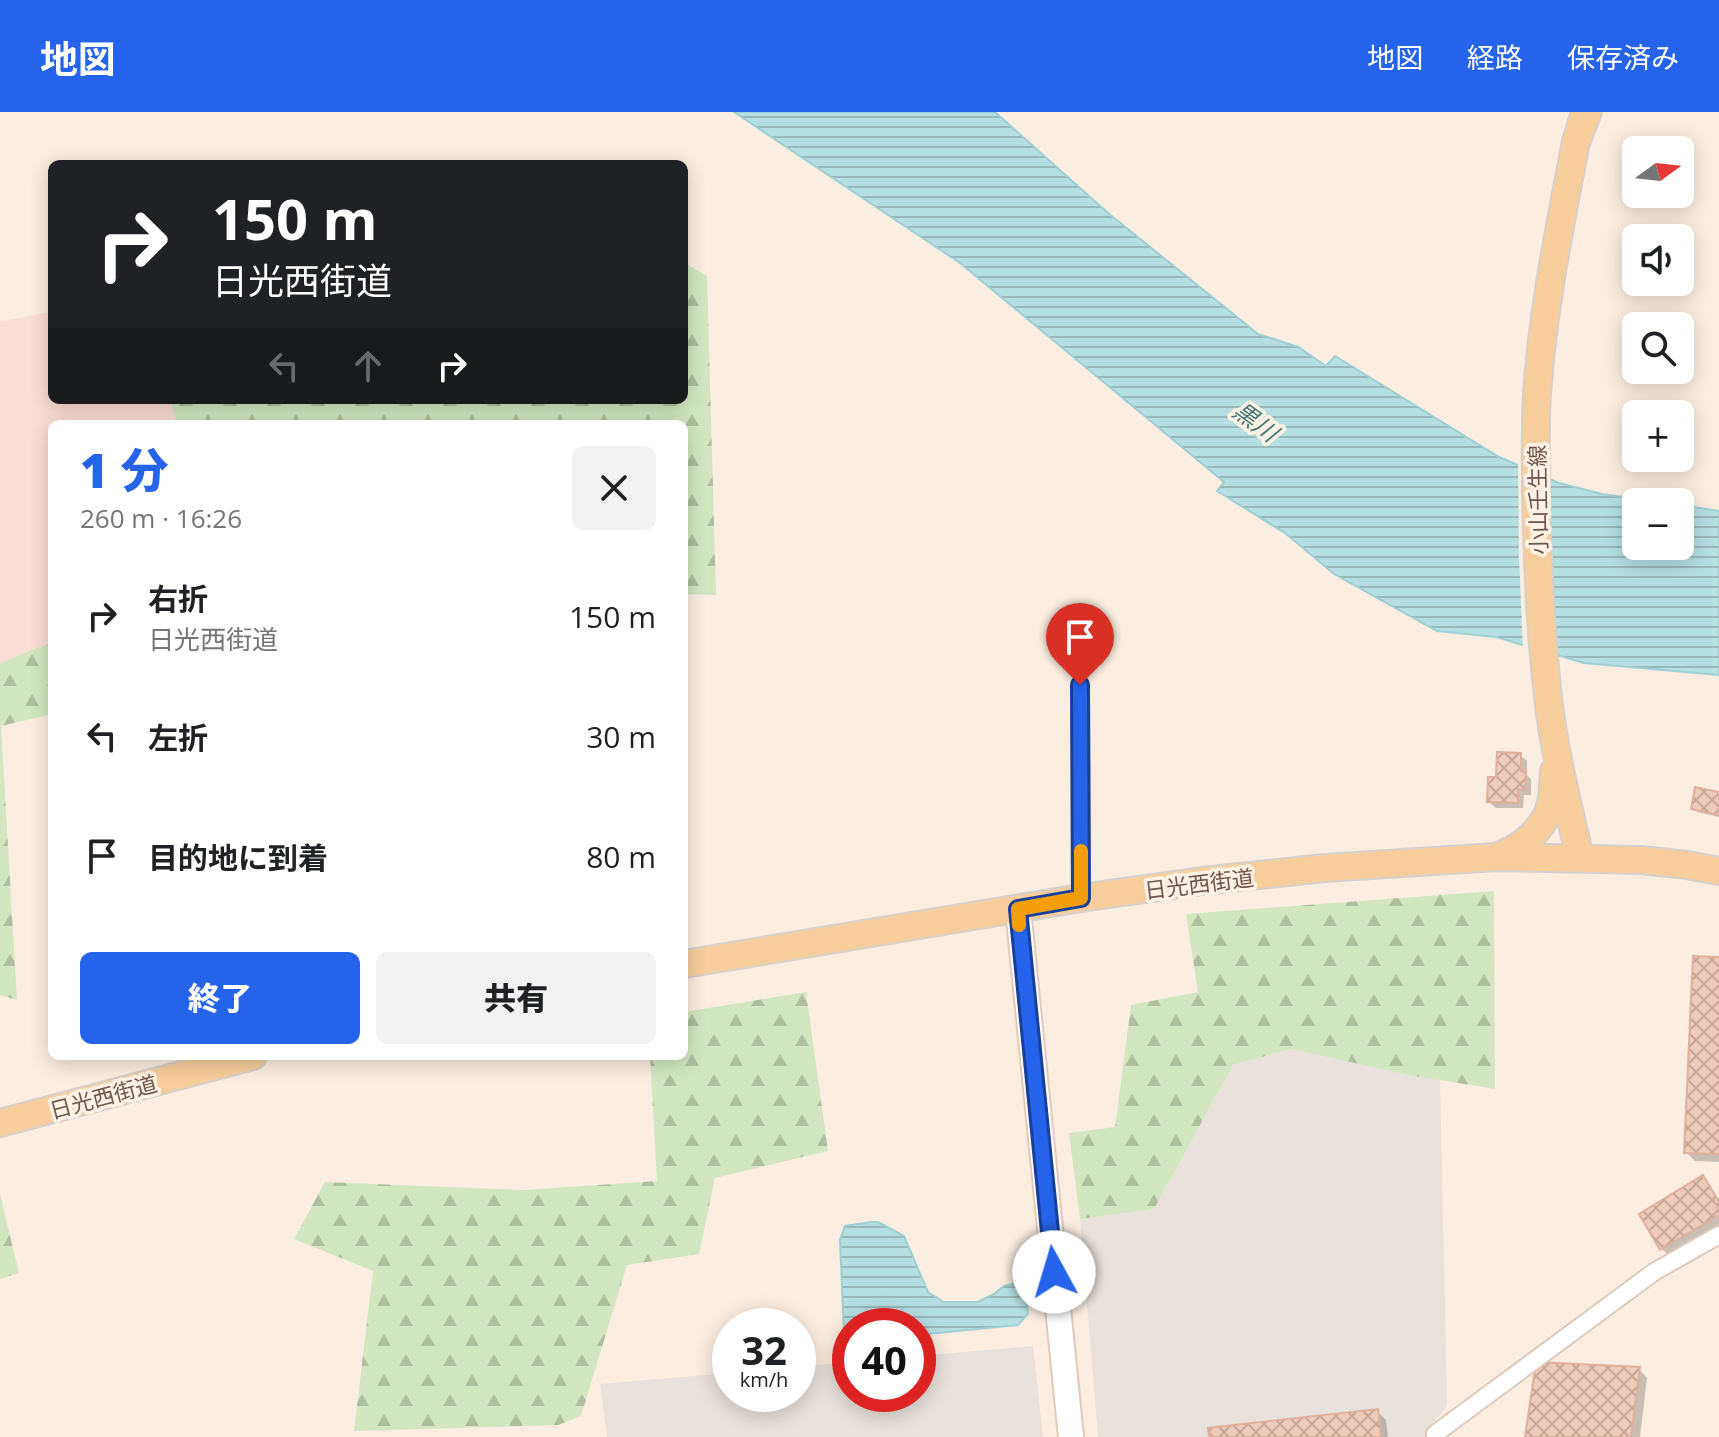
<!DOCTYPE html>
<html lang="ja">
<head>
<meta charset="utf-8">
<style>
	body { margin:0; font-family:"Open Sans","Noto Sans JP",sans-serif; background:#f2f2f2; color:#202124; height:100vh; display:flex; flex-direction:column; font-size:30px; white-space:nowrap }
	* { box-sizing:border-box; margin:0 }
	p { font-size:26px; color:#757577 }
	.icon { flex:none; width:44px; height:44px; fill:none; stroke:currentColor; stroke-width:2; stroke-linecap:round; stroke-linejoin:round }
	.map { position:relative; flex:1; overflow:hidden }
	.details { position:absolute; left:48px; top:308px; width:640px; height:640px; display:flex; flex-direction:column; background:#fff; border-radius:12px; box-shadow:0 4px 20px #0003 }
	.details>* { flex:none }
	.top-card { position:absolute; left:48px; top:48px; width:640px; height:244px; border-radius:12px; box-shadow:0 4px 20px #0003; background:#202124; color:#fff; overflow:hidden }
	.needle { width:52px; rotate:75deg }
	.controls { position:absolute; left:1622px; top:24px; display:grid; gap:16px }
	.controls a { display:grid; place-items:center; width:72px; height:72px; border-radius:12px; background:#fff; box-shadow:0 4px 20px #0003; font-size:40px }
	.speed { position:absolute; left:712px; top:1196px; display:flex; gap:16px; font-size:40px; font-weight:700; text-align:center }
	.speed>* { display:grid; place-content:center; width:104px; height:104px; border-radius:50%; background:#fff; box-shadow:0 4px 20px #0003; line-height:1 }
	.speed small { font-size:20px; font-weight:400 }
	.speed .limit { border:12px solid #d22; background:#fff; color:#111 }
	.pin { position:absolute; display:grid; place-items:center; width:68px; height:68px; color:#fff; margin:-82px -34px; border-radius:50% 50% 50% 0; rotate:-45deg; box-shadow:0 0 8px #0007 }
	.pin .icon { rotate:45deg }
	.me { position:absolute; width:88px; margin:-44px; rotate:354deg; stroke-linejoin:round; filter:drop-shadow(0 0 6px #0008) }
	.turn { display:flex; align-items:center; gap:28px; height:168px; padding:0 32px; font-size:36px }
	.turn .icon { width:104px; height:104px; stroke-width:2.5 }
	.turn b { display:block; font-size:56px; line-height:68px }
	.lanes { display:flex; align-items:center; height:76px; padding:0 32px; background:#0003; justify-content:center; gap:40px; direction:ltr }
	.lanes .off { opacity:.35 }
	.round { display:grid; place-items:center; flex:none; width:84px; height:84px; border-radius:12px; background:#f2f2f2 }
	.head { display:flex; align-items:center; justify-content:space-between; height:136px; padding:0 32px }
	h1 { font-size:48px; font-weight:800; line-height:60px; color:#2563eb }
	.cta { display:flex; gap:16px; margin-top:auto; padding:16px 32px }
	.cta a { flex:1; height:92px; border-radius:12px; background:#2563eb; color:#fff; font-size:32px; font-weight:800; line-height:92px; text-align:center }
	.cta a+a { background:#f2f2f2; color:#202124 }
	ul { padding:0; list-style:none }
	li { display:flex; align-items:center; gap:24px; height:120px; padding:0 32px }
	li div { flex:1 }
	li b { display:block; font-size:30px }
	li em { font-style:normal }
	header { display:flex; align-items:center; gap:48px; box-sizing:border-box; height:112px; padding:0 40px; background:#2563eb; color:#fff }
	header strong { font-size:38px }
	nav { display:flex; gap:44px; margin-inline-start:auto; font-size:28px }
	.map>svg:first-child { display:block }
</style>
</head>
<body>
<header>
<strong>地図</strong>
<nav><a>地図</a><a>経路</a><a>保存済み</a></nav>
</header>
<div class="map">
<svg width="1719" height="1325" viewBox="0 0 1719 1325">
	<defs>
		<pattern id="forest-firs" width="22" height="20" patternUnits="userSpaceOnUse" patternTransform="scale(2)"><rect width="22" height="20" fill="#d2e7c0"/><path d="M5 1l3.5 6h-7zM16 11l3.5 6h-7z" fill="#afbe9e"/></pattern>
		<pattern id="water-rules" width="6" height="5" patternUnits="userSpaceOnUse" patternTransform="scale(2)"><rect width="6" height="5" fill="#b6dfe2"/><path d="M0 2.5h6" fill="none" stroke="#98b7b9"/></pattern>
		<pattern id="building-cross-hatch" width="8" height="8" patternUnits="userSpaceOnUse" patternTransform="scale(2)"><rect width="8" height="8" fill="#eecab9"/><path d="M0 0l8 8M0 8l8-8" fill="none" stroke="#c5a798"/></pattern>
	</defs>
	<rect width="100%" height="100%" fill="#fbeee0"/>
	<path fill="#fbddd4" d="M52,199v89h195l1,24h-196v290l-52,12v-404z"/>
	<g fill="#e9e1db">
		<path d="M1291,937l149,31 7,326 -19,23v8h-330l-18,-218 74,-10 79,-144z"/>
		<path d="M1033,1234l10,91h-436l-7,-53 130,-11v21h68v-27l52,-5v32h68v-38z"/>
	</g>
	<g fill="url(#forest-firs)">
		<path d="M684,151l23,13 9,319 -32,-1v-170h-508l-5,-24h513z"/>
		<path d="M52,530v72l-51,12 16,274 -17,-5v-332z"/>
		<path d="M1494,779l1,198 -86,-14 -118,-26 -58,16 -79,144 -74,10 -11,-86 46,-6 16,-122 67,-13 -12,-78z"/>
		<path d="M806,880l22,159 -113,27 -16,76 -72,11 -46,151 -23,9 -204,6 19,-160 -79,-32 31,-57 199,8 133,-9 -7,-125h34v-44z"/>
		<path d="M0,1082l19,79 -19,6z"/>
	</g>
	<g fill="url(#water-rules)" stroke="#9dcfd4" stroke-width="2">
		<path d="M734,0h261l113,101 150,121 40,13 28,19 9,-10 164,101 60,26 43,11 54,8h-20v44h44v-41l39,6v164l-135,-12 -88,-26 -59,-6 -103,-57 -49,-41 -68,-42 7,-9 -264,-219z"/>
		<path d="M871,1110h7l26,14 24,56 16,10h34l16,-8 10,-8 21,-5 3,33 -10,11 -100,10v-9h-68l-1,15 -5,-9 -4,-92 5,-14z"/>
	</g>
	<path fill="#fbeee0" d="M1518,349l28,12 2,86 9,101 -34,-10 -4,-94z"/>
	<g fill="#0003">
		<path d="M1520,643l7,6v14l4,4v16h-7l-1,13h-27l-7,-6 9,-23z"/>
		<path d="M1719,682v23l-22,-5 -4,-3z"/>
		<path d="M1719,847v203l-24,-1 -9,-9z"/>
		<path d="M1703,1066l6,6 10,16v24l-51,31 -6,-6z"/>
		<path d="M1639,1257l8,9 -7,59h-113z"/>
		<path d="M1377,1299l9,9 2,17h-177z"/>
	</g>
	<g fill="url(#building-cross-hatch)" stroke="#e0b09a" stroke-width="2">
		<path d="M1497,640l24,1v18h5l-1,19 -7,-1v14l-31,-1 1,-25h8z"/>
		<path d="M1695,675l24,5v23l-28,-6z"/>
		<path d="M1693,844l26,1v197l-35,-1z"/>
		<path d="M1703,1063l16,27v13l-59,35 -21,-36z"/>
		<path d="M1536,1250l104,5 -9,70h-106z"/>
		<path d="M1378,1297l3,28h-172l-1,-9z"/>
	</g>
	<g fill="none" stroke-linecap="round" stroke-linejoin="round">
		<g stroke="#decabc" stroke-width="20">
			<g id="street">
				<path d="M1080,573l1,213"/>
				<path d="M1435,1325v-3l219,-162 65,-37"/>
			</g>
		</g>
		<g stroke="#e2cabb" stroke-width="28">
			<path id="secondary" d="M1018,797l53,528"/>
		</g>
		<g stroke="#d7cfcc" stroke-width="30">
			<g id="primary">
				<path d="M1585,0l-9,30 12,-30"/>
				<path d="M1576,30c-16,83 -33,166 -39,252 -2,30 -1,61 -1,91 1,71 4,142 12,212 6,55 20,108 32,161"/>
				<path d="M1499,744c20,-8 38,-21 48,-41 6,-12 6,-30 7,-44"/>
				<path d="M684,852l397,-66 121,-17 123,-13 171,-11 145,3 46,5 32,6"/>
				<path d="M0,1011l253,-67"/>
			</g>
		</g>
		<use href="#street" stroke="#fff" stroke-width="16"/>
		<use href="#secondary" stroke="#fff" stroke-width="24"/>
		<use href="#primary" stroke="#f7ce9b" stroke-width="26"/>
	</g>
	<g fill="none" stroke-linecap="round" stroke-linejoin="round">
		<g stroke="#184099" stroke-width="20">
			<path id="route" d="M1054,1160l-36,-363 63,-11 -1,-213"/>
		</g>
		<use href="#route" stroke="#2563eb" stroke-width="14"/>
		<path stroke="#f59e0b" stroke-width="14" d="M1019,813l-1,-16 63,-11v-47"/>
	</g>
	<g text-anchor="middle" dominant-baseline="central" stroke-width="7" stroke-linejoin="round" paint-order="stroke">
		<g font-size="22" fill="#6f5449" stroke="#fef2e5">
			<text transform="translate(1537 388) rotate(-91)">小山壬生線</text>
			<text transform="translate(1199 771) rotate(-7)">日光西街道</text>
			<text transform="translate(103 984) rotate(-15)">日光西街道</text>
		</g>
		<g font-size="24" font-style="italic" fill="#41767b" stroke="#fef2e5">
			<text transform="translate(1256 309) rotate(36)">黒川</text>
		</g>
	</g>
</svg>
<div class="controls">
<a><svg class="needle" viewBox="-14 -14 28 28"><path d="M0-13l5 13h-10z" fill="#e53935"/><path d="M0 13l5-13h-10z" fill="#757577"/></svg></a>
<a><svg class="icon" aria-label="sound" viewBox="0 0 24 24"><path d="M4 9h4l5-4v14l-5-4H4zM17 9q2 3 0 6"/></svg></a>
<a><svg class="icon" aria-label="search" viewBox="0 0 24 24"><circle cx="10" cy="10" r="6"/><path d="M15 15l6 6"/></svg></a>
<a>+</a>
<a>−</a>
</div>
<div class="speed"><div>32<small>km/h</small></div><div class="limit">40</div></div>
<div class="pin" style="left:1080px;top:573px;background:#d93025"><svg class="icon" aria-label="arrive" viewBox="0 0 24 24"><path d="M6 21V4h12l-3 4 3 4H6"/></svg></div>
<svg class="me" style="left:1054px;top:1160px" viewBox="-20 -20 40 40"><circle r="19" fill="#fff"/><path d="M0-13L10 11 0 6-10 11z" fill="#2563eb"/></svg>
<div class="top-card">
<div class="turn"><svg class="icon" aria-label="right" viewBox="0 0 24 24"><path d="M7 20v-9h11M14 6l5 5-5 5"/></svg><div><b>150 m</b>日光西街道</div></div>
<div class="lanes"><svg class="icon off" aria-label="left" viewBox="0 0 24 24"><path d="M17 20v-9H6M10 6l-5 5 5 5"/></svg><svg class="icon off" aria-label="ahead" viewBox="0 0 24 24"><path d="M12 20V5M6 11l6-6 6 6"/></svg><svg class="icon" aria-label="right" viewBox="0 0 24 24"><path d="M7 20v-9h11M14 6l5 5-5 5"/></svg></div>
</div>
<section class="details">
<div class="head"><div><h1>1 分</h1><p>260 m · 16:26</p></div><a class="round"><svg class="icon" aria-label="close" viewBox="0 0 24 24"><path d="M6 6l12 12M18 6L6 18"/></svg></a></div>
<ul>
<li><svg class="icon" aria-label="right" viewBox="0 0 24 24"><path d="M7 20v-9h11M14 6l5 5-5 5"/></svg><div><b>右折</b><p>日光西街道</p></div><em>150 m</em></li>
<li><svg class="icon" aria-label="left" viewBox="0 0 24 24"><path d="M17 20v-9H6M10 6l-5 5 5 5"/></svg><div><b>左折</b></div><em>30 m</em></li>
<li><svg class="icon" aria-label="arrive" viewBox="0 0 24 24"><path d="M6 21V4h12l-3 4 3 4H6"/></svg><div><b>目的地に到着</b></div><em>80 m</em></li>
</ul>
<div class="cta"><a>終了</a><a>共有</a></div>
</section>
</div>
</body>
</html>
